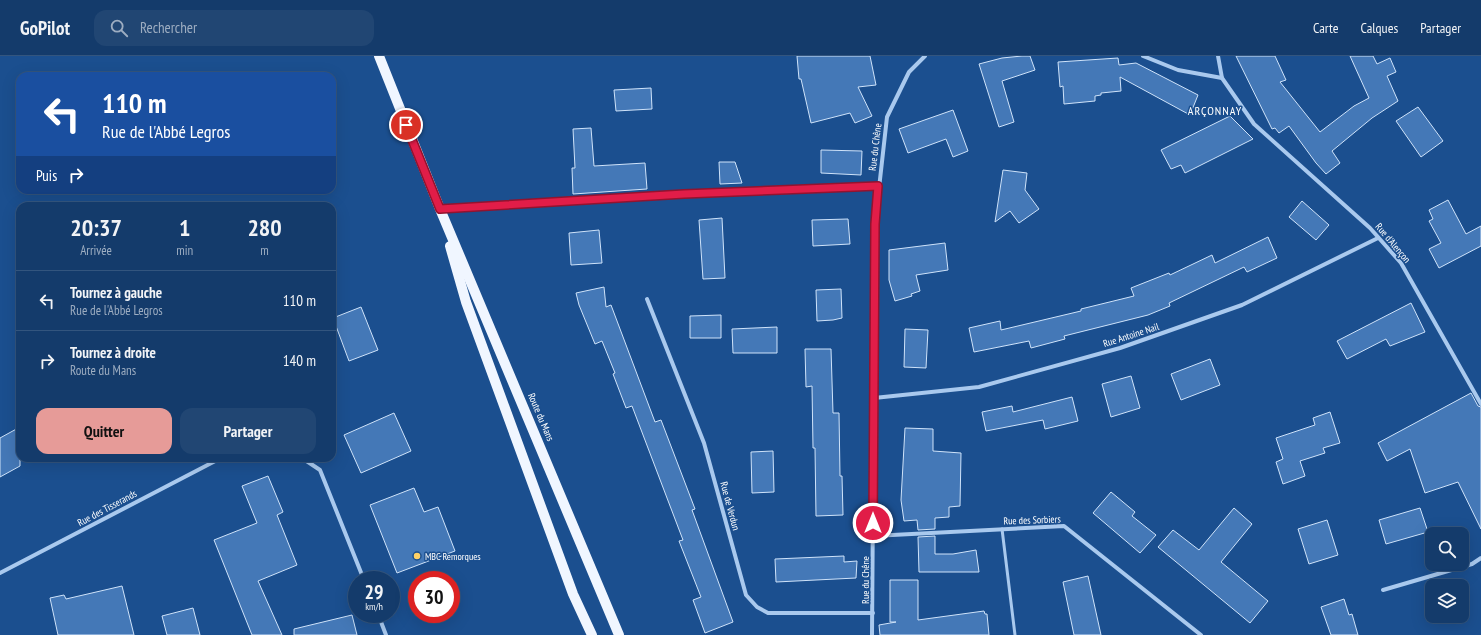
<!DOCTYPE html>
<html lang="fr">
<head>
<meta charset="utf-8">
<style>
	body { margin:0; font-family:"PT Sans Narrow",sans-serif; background:#214673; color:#f1f3f6; height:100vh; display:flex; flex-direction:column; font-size:15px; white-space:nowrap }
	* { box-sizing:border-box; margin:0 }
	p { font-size:13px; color:#9dadc1 }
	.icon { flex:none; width:22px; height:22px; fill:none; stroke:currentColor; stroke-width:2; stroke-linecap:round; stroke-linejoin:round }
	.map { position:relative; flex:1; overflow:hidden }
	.drawer { position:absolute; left:16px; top:146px; width:320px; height:260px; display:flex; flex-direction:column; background:#143b6b; border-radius:12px; box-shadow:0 4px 16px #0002,0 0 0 1px #33557e }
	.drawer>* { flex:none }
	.guide { position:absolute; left:16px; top:16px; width:320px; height:122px; border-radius:12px; box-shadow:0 4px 16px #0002,0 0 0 1px #33557e; background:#1a4fa0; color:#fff; overflow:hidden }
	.controls { position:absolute; left:1425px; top:471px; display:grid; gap:8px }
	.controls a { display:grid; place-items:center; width:44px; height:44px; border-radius:8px; background:#143b6b; box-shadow:0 4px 16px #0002,0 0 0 1px #33557e; font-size:20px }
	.speed { position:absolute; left:348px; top:515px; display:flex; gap:8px; font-size:20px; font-weight:700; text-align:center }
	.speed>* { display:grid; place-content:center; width:52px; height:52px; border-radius:50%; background:#143b6b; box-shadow:0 4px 16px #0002,0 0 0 1px #33557e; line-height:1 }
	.speed small { font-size:10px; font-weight:400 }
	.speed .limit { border:6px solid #d22; background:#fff; color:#111 }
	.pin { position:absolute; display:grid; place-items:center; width:34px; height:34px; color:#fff; margin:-17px; border:2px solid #fff; border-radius:50%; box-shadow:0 1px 4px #0007 }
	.me { position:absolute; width:44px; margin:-22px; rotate:0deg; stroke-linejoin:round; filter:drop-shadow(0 0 3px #0008) }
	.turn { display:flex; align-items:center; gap:14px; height:84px; padding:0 20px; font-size:18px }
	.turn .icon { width:52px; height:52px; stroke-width:2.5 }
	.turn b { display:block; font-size:28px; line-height:34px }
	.then { display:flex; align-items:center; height:38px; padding:0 20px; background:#0003; gap:8px; font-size:15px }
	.eta { display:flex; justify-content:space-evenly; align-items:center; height:68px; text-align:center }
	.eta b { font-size:24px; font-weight:800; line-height:28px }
	.action { display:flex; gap:8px; margin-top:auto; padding:8px 20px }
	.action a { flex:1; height:46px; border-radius:12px; background:#e69b98; color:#111; font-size:16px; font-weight:800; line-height:46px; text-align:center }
	.action a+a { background:#214673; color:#f1f3f6 }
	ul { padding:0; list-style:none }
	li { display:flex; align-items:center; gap:12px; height:60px; padding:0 20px; border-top:1px solid #33557e }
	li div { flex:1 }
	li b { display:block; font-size:15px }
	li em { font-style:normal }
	header { display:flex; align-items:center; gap:24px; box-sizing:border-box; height:56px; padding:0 20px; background:#143b6b; border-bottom:1px solid #33557e }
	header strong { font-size:19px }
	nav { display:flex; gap:22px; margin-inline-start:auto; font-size:14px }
	.search { width:280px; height:36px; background:#214673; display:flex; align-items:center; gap:10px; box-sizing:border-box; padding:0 14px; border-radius:12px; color:#9dadc1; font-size:15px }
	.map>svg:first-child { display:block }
</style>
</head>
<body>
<header>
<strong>GoPilot</strong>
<div class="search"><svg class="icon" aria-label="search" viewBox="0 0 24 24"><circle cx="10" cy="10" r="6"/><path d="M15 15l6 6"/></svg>Rechercher</div>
<nav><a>Carte</a><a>Calques</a><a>Partager</a></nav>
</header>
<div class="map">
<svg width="1481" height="579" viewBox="0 0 1481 579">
	<rect width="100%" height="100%" fill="#1b4f8f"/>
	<g fill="#4478b7" stroke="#cfe3fa">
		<path d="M797,0h73l6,29 -18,2 14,29 -17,7 -5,-10 -39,10 -10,-44h-2z"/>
		<path d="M1022,0h8l5,14 -33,11 12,41 -15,5 -20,-63 23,-6z"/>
		<path d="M1236,0h39l11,24 -6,2 40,50 34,-26 15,-8 -19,-42h23l4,8 13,-6 6,14 -9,4 11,25 -26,17 -40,33 8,12 -14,11 -10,-11 -27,-37 -10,7 -4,-5 -3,1z"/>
		<path d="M1118,2l1,7 17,-2 62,32 -8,20 -70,-38 1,14 -20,2v2l-6,1v5l-31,3 -1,-18 -3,1 -2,-25z"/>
		<path d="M651,32l1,21 -36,2 -2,-21z"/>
		<path d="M1418,51l25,34 -22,16 -25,-36z"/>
		<path d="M953,54l15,41 -15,6 -7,-18 -38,14 -9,-24z"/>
		<path d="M1230,60l23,23 -68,34 -4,-8 -10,4 -10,-19z"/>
		<path d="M591,72l3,38 51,-3 2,26 -74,5 -1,-26h3l-2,-39z"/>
		<path d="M821,94l41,1 -1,24 -40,-2z"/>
		<path d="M719,106h16l7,21 -22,1z"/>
		<path d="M1003,114l24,3 -2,17 14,19 -20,14 -9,-12 -15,11z"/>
		<path d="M1448,144l18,34 15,-8v20l-42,22 -10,-19 12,-6 -12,-22 4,-2 -4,-9z"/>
		<path d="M1302,145l27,24 -13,15 -27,-23z"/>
		<path d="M722,162l3,60 -22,1 -4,-59z"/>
		<path d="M848,163l2,25 -37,2 -1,-26z"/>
		<path d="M599,174l3,33 -31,2 -2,-32z"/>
		<path d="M1268,181l9,21 -30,14 -3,-5 -75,36 1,3 -22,9 -84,21 1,3 -34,9 -2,-7 -55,11 -5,-24 31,-7 1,9 80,-19v-2l53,-13 -3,-8 38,-15 1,2 42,-20 3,8z"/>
		<path d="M945,187l3,27 -32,5 4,16 -9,3 1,2 -17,5 -6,-21v-30z"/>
		<path d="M604,231l2,20 5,-2 44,117 6,-2 34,89 -3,1 41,112 -28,11 -12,-33 8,-3 -22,-56 4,-1 -51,-134 -6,2 -13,-34 2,-1 -13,-32 -7,3 -16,-39 -3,-12z"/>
		<path d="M841,233l1,29 -9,2 -16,1 -1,-31z"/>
		<path d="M1411,247l14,29 -35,14 -4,-7 -39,20 -10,-18z"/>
		<path d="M361,251l17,43 -29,11 -16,-43z"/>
		<path d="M721,259v23h-31v-22z"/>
		<path d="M777,271v26h-44l-1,-24z"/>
		<path d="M905,273l23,1 -2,38 -22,-1z"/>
		<path d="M805,293h26l2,64h6l1,63h2l1,39 -27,1 -1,-68h-2l-1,-62 -6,1z"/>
		<path d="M1210,303l10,26 -39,15 -10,-26z"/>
		<path d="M1131,320l9,32 -29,9 -9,-33z"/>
		<path d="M1471,337l7,13 3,1v122l-23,-47 -33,11 -15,-44 -23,12 -9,-18z"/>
		<path d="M1072,341l6,24 -33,8 -2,-9 -57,11 -4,-19 30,-6 1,6z"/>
		<path d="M1330,356l10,31 -17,5 2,5 -25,8 5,15 -22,8 -7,-22 7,-3 -7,-21 39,-13 -2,-7z"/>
		<path d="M394,357l17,38 -50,22 -17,-38z"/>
		<path d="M20,371v39l-20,11v-39z"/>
		<path d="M905,372l28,1v22l28,2 -1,53 -11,1v10l-14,1v11l-17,1 -1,-10 -13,1 -3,-21z"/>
		<path d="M773,395l1,41 -22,1 -1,-41z"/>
		<path d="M268,420l15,36 -6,3 20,50 -39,16 24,54h-30l-38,-95 43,-17 -15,-37z"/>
		<path d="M414,432l10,24 14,-5 17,44 -58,22 -27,-68z"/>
		<path d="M1111,436l24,20 -3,4 24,19 -16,18 -47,-40z"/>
		<path d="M1234,452l18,16 -31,38 47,39 -18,22 -92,-76 15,-17 26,20z"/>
		<path d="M1420,452l8,24 -42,12 -7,-24z"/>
		<path d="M1327,464l11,35 -29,9 -11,-35z"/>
		<path d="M935,480v18h18l23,-4 3,22h-60l-1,-35z"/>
		<path d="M844,500v6l13,-1 -1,17 -80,4 -1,-23z"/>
		<path d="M1088,520l13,59h-27l-11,-53z"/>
		<path d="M890,524h28v40l66,-9 1,3h2l2,21h-109l-1,-10 17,-3h-6z"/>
		<path d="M122,530l12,49h-76l-8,-37 14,-3 2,4z"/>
		<path d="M1344,543l5,16 3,-1 6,21h-27l-10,-28z"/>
		<path d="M193,552l7,27h-33l-5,-19z"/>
		<path d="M352,559l5,20h-63v-6z"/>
	</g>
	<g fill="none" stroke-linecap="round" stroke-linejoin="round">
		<path stroke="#a9c9ee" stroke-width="3" d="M1002,473l13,106"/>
		<g stroke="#a9c9ee" stroke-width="4">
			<path d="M1143,0l35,14 44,8"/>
			<path d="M1218,0l4,22 32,46 116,104 31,35 80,141"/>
			<path d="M440,153l244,-15 194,-8"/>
			<path d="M647,243l57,144 42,152 11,12 11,6h105"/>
			<path d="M874,342l105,-11 141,-39 122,-43 136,-67"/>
			<path d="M302,402l18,12 44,110"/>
			<path d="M873,480l191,-10 137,109"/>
			<path d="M0,517l221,-115"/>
			<path d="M1383,534l89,-26 9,-6"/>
			<path d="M378,558l8,21"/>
			<path d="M872,579l3,-411 12,-107 22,-45 16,-16"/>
		</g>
		<g stroke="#f0f6ff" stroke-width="10">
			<path d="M379,0l61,153 179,426"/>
			<path d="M450,190l16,56 107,292 19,41"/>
		</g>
	</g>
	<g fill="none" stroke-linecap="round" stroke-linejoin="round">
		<g stroke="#92132f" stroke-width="10">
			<path id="route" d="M406,69l34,84 244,-15 194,-8 -3,38 -2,299"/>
		</g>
		<use href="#route" stroke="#e11d48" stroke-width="7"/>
	</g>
	<circle fill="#ffd166" stroke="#1b4f8f" stroke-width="1.5" cx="417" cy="500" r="4"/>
	<g text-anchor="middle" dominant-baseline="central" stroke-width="3" stroke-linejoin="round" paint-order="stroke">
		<g font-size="10" fill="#fff" stroke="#1b4f8f">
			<text transform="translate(875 91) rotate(-83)">Rue du Chêne</text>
			<text transform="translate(1393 187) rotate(50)">Rue d'Alençon</text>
			<text transform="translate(1131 279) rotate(-18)">Rue Antoine Nail</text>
			<text transform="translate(541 361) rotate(67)">Route du Mans</text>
			<text transform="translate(730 450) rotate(75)">Rue de Verdun</text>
			<text transform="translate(107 452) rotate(-28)">Rue des Tisserands</text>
			<text transform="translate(1032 464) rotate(-2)">Rue des Sorbiers</text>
			<text transform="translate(865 524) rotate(-90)">Rue du Chêne</text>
		</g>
		<g font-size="10" fill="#fff" stroke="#1b4f8f" text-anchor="start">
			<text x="425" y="500">MBC Remorques</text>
		</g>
		<g font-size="12" letter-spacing="1" fill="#fff" stroke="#1b4f8f">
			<text x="1215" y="54">ARÇONNAY</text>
		</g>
	</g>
</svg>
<div class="controls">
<a><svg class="icon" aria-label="search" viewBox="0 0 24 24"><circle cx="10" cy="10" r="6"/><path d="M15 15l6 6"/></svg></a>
<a><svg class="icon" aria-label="layers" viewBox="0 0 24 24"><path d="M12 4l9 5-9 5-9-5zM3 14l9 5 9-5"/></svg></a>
</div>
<div class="speed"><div>29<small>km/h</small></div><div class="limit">30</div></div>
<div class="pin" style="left:406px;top:69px;background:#d93025"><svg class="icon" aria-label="arrive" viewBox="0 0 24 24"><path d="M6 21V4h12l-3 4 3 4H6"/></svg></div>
<svg class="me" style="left:873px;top:467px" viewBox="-20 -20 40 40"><circle r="17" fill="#e11d48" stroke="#fff" stroke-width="3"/><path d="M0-11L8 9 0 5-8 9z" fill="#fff"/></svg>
<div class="guide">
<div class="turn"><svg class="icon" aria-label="left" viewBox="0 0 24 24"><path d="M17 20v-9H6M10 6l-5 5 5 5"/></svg><div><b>110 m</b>Rue de l'Abbé Legros</div></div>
<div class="then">Puis<svg class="icon" aria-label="right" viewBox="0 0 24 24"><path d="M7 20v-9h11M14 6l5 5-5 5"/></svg></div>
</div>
<section class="drawer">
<div class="eta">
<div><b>20:37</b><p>Arrivée</p></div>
<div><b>1</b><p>min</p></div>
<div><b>280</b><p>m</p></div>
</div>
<ul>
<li><svg class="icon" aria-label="left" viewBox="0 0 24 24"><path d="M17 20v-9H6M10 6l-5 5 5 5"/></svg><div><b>Tournez à gauche</b><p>Rue de l'Abbé Legros</p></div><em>110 m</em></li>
<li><svg class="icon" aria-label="right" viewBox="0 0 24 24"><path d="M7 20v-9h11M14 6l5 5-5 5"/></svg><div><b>Tournez à droite</b><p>Route du Mans</p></div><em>140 m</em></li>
</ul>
<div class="action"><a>Quitter</a><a>Partager</a></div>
</section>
</div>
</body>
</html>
